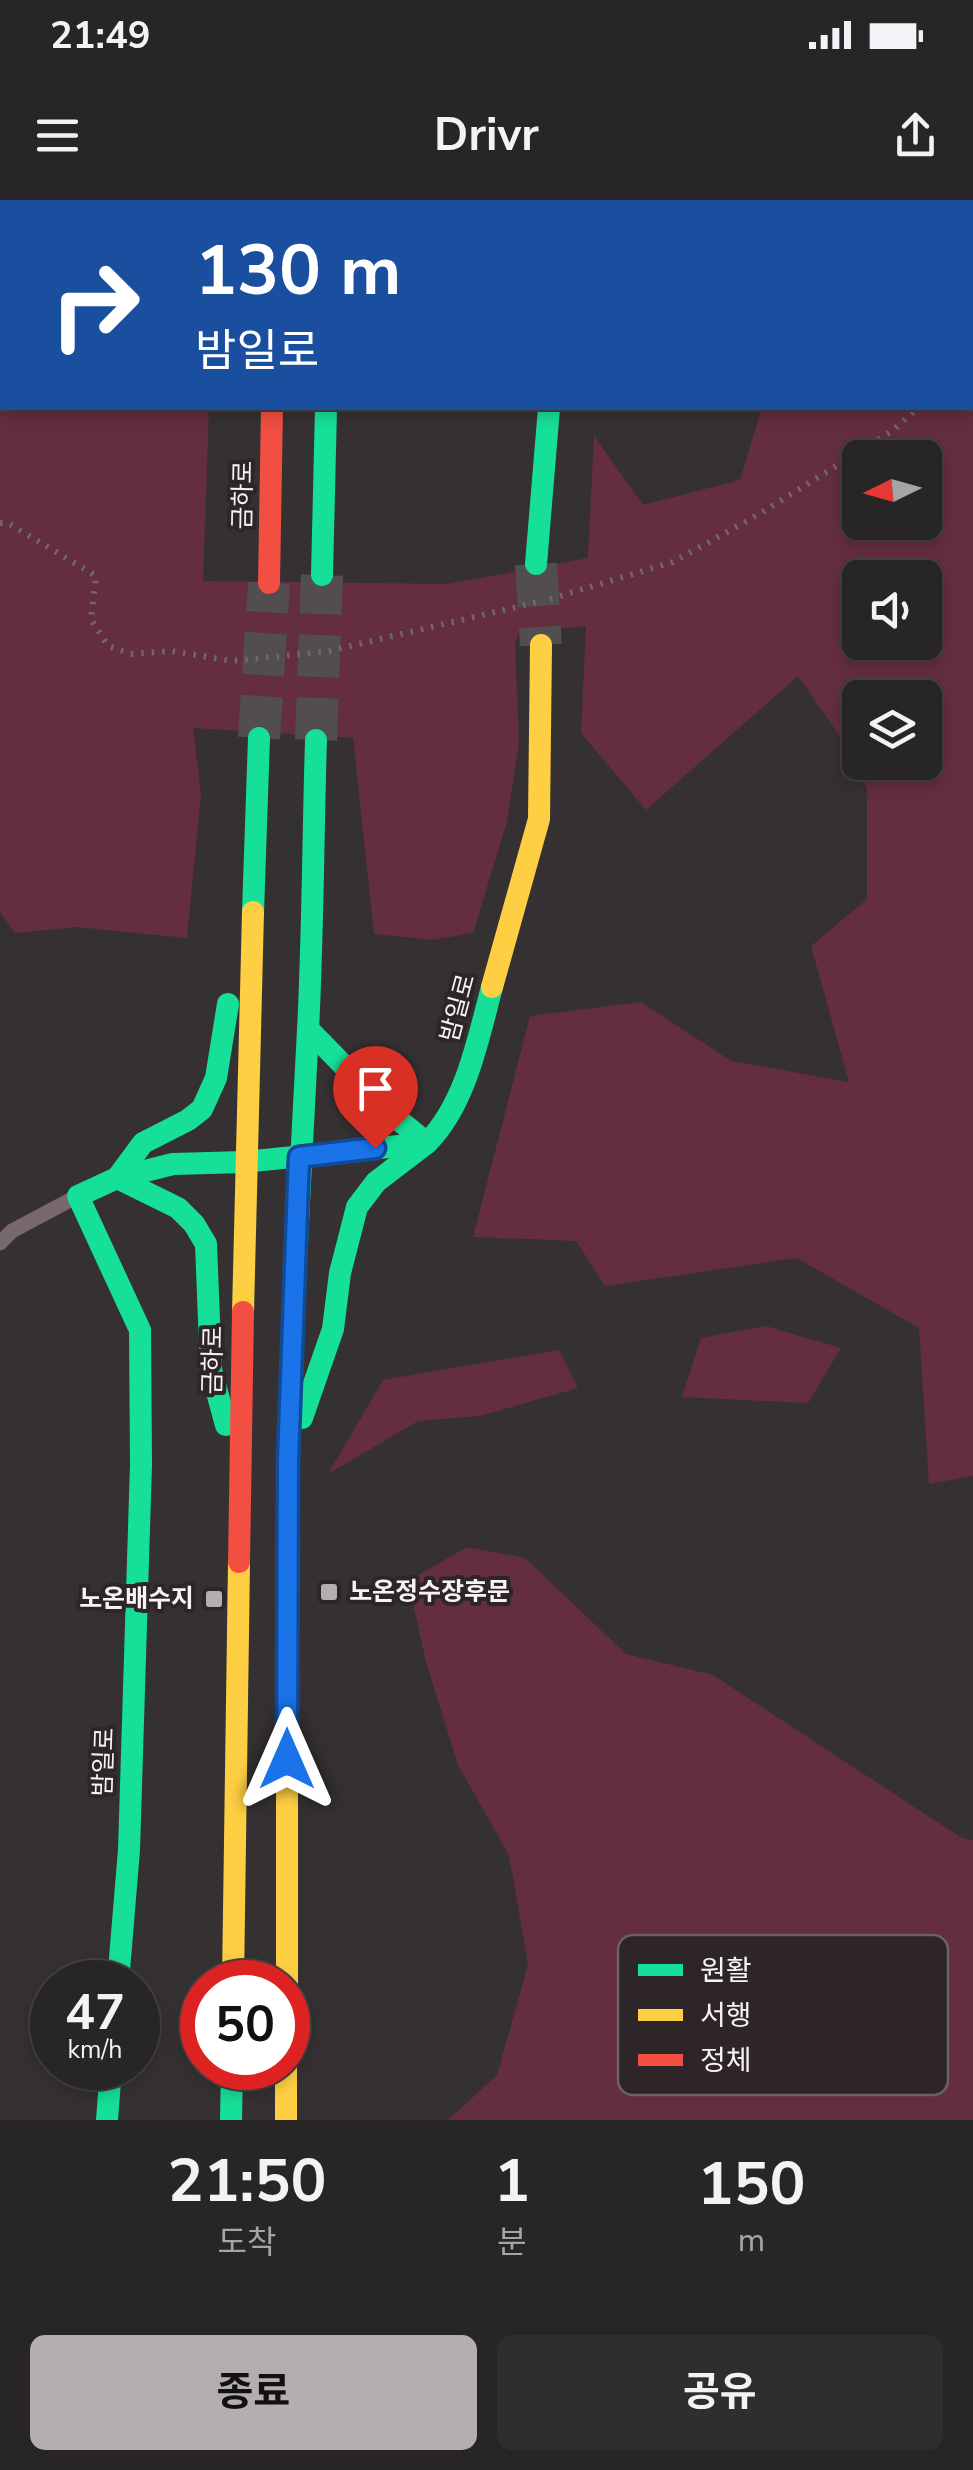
<!DOCTYPE html>
<html lang="ko">
<head>
<meta charset="utf-8">
<style>
	body { margin:0; font-family:"Nunito Sans","Noto Sans KR",sans-serif; background:#302d2e; color:#f1f3f6; height:100vh; display:flex; flex-direction:column; font-size:38px; white-space:nowrap }
	* { box-sizing:border-box; margin:0 }
	p { font-size:32px; color:#a5a5a7 }
	.icon { flex:none; width:55px; height:55px; fill:none; stroke:currentColor; stroke-width:2; stroke-linecap:round; stroke-linejoin:round }
	.map { position:relative; height:1920px; overflow:hidden }
	.sheet { display:flex; flex-direction:column; background:#282526; flex:1 }
	.sheet>* { flex:none }
	.hud { position:absolute; left:0px; top:0px; width:975px; height:210px; box-shadow:0 5px 15px #0003,0 0 0 2px #444243; background:#1a4fa0; color:#fff; overflow:hidden }
	.needle { width:65px; rotate:265deg }
	.controls { position:absolute; left:842px; top:240px; display:grid; gap:20px }
	.controls a { display:grid; place-items:center; width:100px; height:100px; border-radius:15px; background:#282526; box-shadow:0 5px 15px #0003,0 0 0 2px #444243; font-size:50px }
	.speed { position:absolute; left:30px; top:1760px; display:flex; gap:20px; font-size:50px; font-weight:700; text-align:center }
	.speed>* { display:grid; place-content:center; width:130px; height:130px; border-radius:50%; background:#282526; box-shadow:0 5px 15px #0003,0 0 0 2px #444243; line-height:1 }
	.speed small { font-size:25px; font-weight:400 }
	.speed .limit { border:15px solid #d22; background:#fff; color:#111 }
	.pin { position:absolute; display:grid; place-items:center; width:85px; height:85px; color:#fff; margin:-102px -42px; border-radius:50% 50% 50% 0; rotate:-45deg; box-shadow:0 0 10px #0007 }
	.pin .icon { rotate:45deg }
	.me { position:absolute; width:110px; margin:-55px; rotate:0deg; stroke-linejoin:round; filter:drop-shadow(0 0 8px #0008) }
	.turn { display:flex; align-items:center; gap:35px; height:210px; padding:0 30px; font-size:45px }
	.turn .icon { width:130px; height:130px; stroke-width:2.5 }
	.turn b { display:block; font-size:70px; line-height:85px }
	.eta { display:flex; justify-content:space-evenly; align-items:center; height:170px; text-align:center }
	.eta b { font-size:60px; font-weight:700; line-height:70px }
	.button { display:flex; gap:20px; margin-top:auto; padding:20px 30px }
	.button a { flex:1; height:115px; border-radius:15px; background:#b4aeaf; color:#111; font-size:40px; font-weight:700; line-height:115px; text-align:center }
	.button a+a { background:#302d2e; color:#f1f3f6 }
	.status { display:flex; justify-content:space-between; align-items:center; height:70px; padding:0 50px; background:#282526; direction:ltr }
	.status svg { height:28px; fill:currentColor }
	header { display:flex; justify-content:space-between; align-items:center; height:130px; padding:0 30px; background:#282526; font-size:45px; font-weight:700 }
	.map>svg:first-child { display:block }
</style>
</head>
<body>
<div class="status"><b>21:49</b><svg viewBox="0 0 49 12"><path d="M0 12V9h3v3zM5 12V6h3v6zM10 12V3h3v9zM15 12V0h3v12zM26 1h20v11H26zM47 4h2v5h-2z"/></svg></div>
<header><svg class="icon" aria-label="menu" viewBox="0 0 24 24"><path d="M4 6h16M4 12h16M4 18h16"/></svg>Drivr<svg class="icon" aria-label="share" viewBox="0 0 24 24"><path d="M12 15V3M7 8l5-5 5 5M5 13v7h14v-7"/></svg></header>
<div class="map">
<svg width="973" height="1920" viewBox="0 0 973 1920">
	<rect width="100%" height="100%" fill="#353132"/>
	<g fill="#642d41" fill-rule="evenodd">
		<path d="M41,0h184l-183,2z"/>
		<path d="M701,0h272v1276l-44,8 -10,-156 -122,-70 -192,28 -29,-45 -103,-4 57,-221 111,-14 90,59 118,21 -38,-136 56,-47v-107l-6,-25 -63,-91 -152,134 -65,-77 5,-107 -66,7 -5,9 4,100 -12,80 -34,111 -41,7 -58,-6 -21,-196 -160,-10 8,66 -14,144 -110,-11 -62,6 -15,-21v-672l2,-1v169h207l-6,173 245,3 140,-26 6,-122 49,69 97,-25 21,-70 -6,-2h217v-206h-271zM860,258h65v64h-65zM860,378h65v64h-65zM860,498h65v64h-65z"/>
		<path d="M766,1126l75,22 -33,55 -126,-6 19,-59z"/>
		<path d="M559,1150l19,38 -98,28 -62,5 -90,53 55,-94z"/>
		<path d="M467,1347l58,11 101,96 87,21 247,162 13,3v280h-525l49,-45 31,-110 -19,-110 -51,-90 -32,-103 -18,-81z"/>
	</g>
	<g fill="none" stroke-linecap="round" stroke-linejoin="round">
		<g stroke="#524e4f" stroke-width="42" stroke-dasharray="42 21" stroke-linecap="butt">
			<path d="M536,364l5,81"/>
			<path d="M259,538l10,-155"/>
			<path d="M316,540l6,-165"/>
		</g>
		<g stroke="#706769" stroke-width="6" stroke-dasharray="2.5 8" stroke-linecap="butt">
			<path d="M890,0l2,2"/>
			<path d="M972,94l1,1"/>
			<path d="M972,160l1,-1"/>
			<path d="M0,323h8l88,53 -5,43 17,27 23,8 40,-3 62,10 96,-10 209,-49"/>
			<path d="M550,399l123,-37 88,-49 131,-82 26,-23"/>
		</g>
		<path stroke="#76686c" stroke-width="15" d="M0,1043l12,-12 62,-33"/>
		<g stroke="#16e098" stroke-width="22">
			<path d="M330,2l1,-2"/>
			<path d="M536,364l13,-156"/>
			<path d="M322,375l4,-167"/>
			<path d="M253,712l6,-174"/>
			<path d="M302,1218l31,-89 7,-56 17,-66 19,-25 51,-39 -37,-30 -82,-84"/>
			<path d="M226,1225l-15,-55 -5,-126 -12,-20 -16,-16 -61,-30 26,-35 45,-23 14,-11 14,-31 12,-74"/>
			<path d="M287,1401c0,-191 11,-381 21,-571 5,-97 5,-194 8,-290"/>
			<path d="M118,1782l11,-132 12,-386 -1,-134 -62,-134 39,-18 56,-14 72,-2 182,-19c39,-39 51,-104 65,-156"/>
			<path d="M107,1920l4,-52"/>
			<path d="M231,1920l1,-52"/>
		</g>
		<g stroke="#ffcf43" stroke-width="22">
			<path d="M492,787l47,-168 2,-174"/>
			<path d="M243,1112l10,-400"/>
			<path d="M287,1401v381"/>
			<path d="M233,1782l6,-420"/>
			<path d="M286,1868v52"/>
		</g>
		<g stroke="#f24e42" stroke-width="22">
			<path d="M276,0v2"/>
			<path d="M566,0v2"/>
			<path d="M269,383l3,-175"/>
			<path d="M239,1362l4,-250"/>
		</g>
	</g>
	<g fill="none" stroke-linecap="round" stroke-linejoin="round">
		<g stroke="#114b97" stroke-width="25">
			<path id="route" d="M287,1559l1,-298 11,-304 76,-9"/>
		</g>
		<use href="#route" stroke="#1a73e8" stroke-width="18"/>
	</g>
	<g fill="#b4aeaf" stroke="#2d2527" stroke-width="4">
		<rect x="319" y="1382" width="20" height="20" rx="5"/>
		<rect x="204" y="1389" width="20" height="20" rx="5"/>
	</g>
	<g text-anchor="middle" dominant-baseline="central" stroke-width="8" stroke-linejoin="round" paint-order="stroke">
		<g font-size="25" fill="#f8f2f3" stroke="#2d2527">
			<text transform="translate(243 295) rotate(-89)">금하로</text>
			<text transform="translate(458 808) rotate(-75)">밤일로</text>
			<text transform="translate(213 1160) rotate(-89)">금하로</text>
			<text transform="translate(104 1562) rotate(-88)">밤일로</text>
		</g>
		<g font-size="25" font-weight="bold" fill="#f8f2f3" stroke="#2d2527" text-anchor="start">
			<text x="349" y="1392">노온정수장후문</text>
			<text x="194" y="1399" text-anchor="end">노온배수지</text>
		</g>
	</g>
	<rect x="618" y="1735" width="330" height="160" rx="15" fill="#2d2527" stroke="#6a6264" stroke-width="2.5"/>
	<rect x="638" y="1764" width="45" height="12" fill="#16e098"/>
	<rect x="638" y="1809" width="45" height="12" fill="#ffcf43"/>
	<rect x="638" y="1854" width="45" height="12" fill="#f24e42"/>
	<g font-size="28" fill="#f8f2f3">
		<text x="700" y="1780">원활</text>
		<text x="700" y="1825">서행</text>
		<text x="700" y="1870">정체</text>
	</g>
</svg>
<div class="controls">
<a><svg class="needle" viewBox="-14 -14 28 28"><path d="M0-13l5 13h-10z" fill="#e53935"/><path d="M0 13l5-13h-10z" fill="#a5a5a7"/></svg></a>
<a><svg class="icon" aria-label="sound" viewBox="0 0 24 24"><path d="M4 9h4l5-4v14l-5-4H4zM17 9q2 3 0 6"/></svg></a>
<a><svg class="icon" aria-label="layers" viewBox="0 0 24 24"><path d="M12 4l9 5-9 5-9-5zM3 14l9 5 9-5"/></svg></a>
</div>
<div class="speed"><div>47<small>km/h</small></div><div class="limit">50</div></div>
<div class="pin" style="left:375px;top:948px;background:#d93025"><svg class="icon" aria-label="arrive" viewBox="0 0 24 24"><path d="M6 21V4h12l-3 4 3 4H6"/></svg></div>
<svg class="me" style="left:287px;top:1559px" viewBox="-20 -20 40 40"><path d="M0-17L14 15 0 8-14 15z" fill="#1a73e8" stroke="#fff" stroke-width="4"/></svg>
<div class="hud">
<div class="turn"><svg class="icon" aria-label="right" viewBox="0 0 24 24"><path d="M7 20v-9h11M14 6l5 5-5 5"/></svg><div><b>130 m</b>밤일로</div></div>
</div>
</div>
<section class="sheet">
<div class="eta">
<div><b>21:50</b><p>도착</p></div>
<div><b>1</b><p>분</p></div>
<div><b>150</b><p>m</p></div>
</div>
<div class="button"><a>종료</a><a>공유</a></div>
</section>
</body>
</html>
